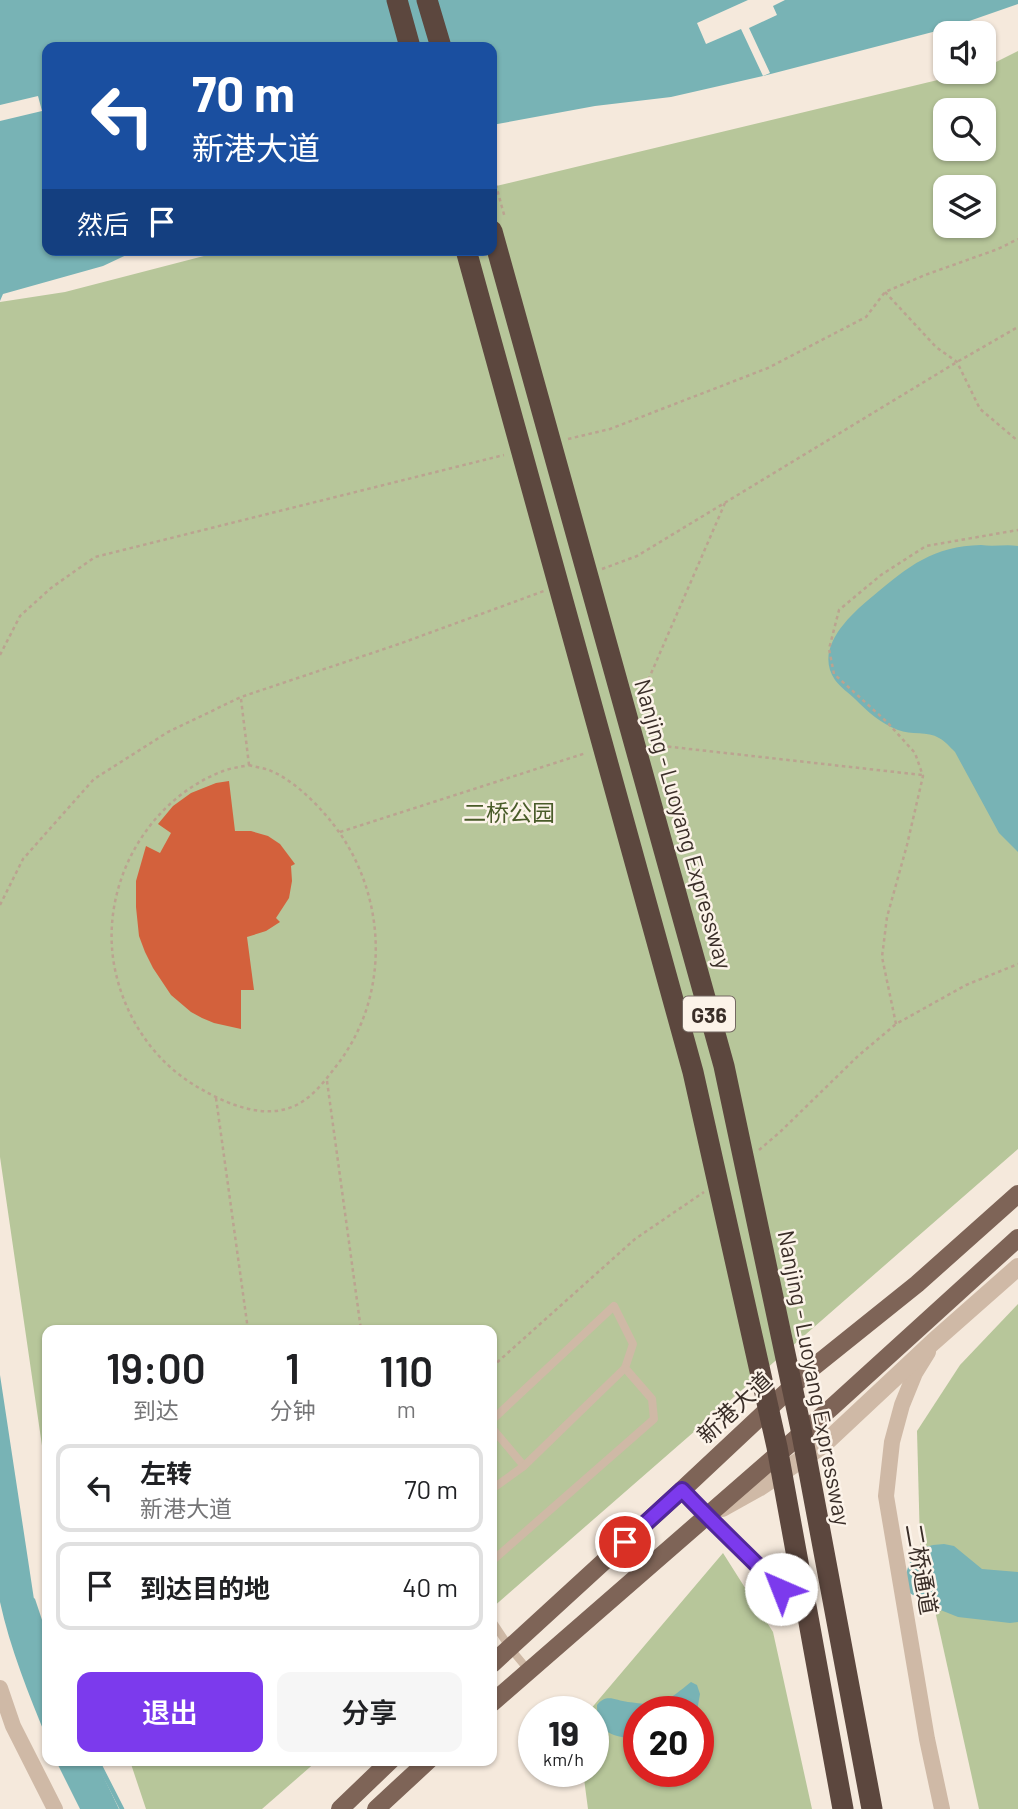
<!DOCTYPE html>
<html lang="zh">
<head>
<meta charset="utf-8">
<style>
	body { margin:0; font-family:Barlow,"Noto Sans SC",sans-serif; background:#f6f6f6; color:#202124; height:100vh; display:flex; flex-direction:column; font-size:26px; white-space:nowrap }
	* { box-sizing:border-box; margin:0 }
	p { font-size:23px; color:#757577 }
	.icon { flex:none; width:38px; height:38px; fill:none; stroke:currentColor; stroke-width:2; stroke-linecap:round; stroke-linejoin:round }
	.map { position:relative; flex:1; overflow:hidden }
	.panel { position:absolute; left:42px; top:1325px; width:455px; height:441px; display:flex; flex-direction:column; background:#fff; border-radius:14px; box-shadow:0 2px 5px #0004 }
	.panel>* { flex:none }
	.guide { position:absolute; left:42px; top:42px; width:455px; height:214px; border-radius:14px; box-shadow:0 2px 5px #0004; background:#1a4fa0; color:#fff; overflow:hidden }
	.fabs { position:absolute; left:933px; top:21px; display:grid; gap:14px }
	.fabs a { display:grid; place-items:center; width:63px; height:63px; border-radius:14px; background:#fff; box-shadow:0 2px 5px #0004; font-size:35px }
	.speed { position:absolute; left:518px; top:1696px; display:flex; gap:14px; font-size:35px; font-weight:700; text-align:center }
	.speed>* { display:grid; place-content:center; width:91px; height:91px; border-radius:50%; background:#fff; box-shadow:0 2px 5px #0004; line-height:1 }
	.speed small { font-size:18px; font-weight:400 }
	.speed .limit { border:10px solid #d22; background:#fff; color:#111 }
	.pin { position:absolute; display:grid; place-items:center; width:60px; height:60px; color:#fff; margin:-30px; border:4px solid #fff; border-radius:50%; box-shadow:0 2px 7px #0007 }
	.me { position:absolute; width:77px; margin:-38px; rotate:316deg; stroke-linejoin:round; filter:drop-shadow(0 0 5px #0008) }
	.turn { display:flex; align-items:center; gap:24px; height:147px; padding:0 35px; font-size:32px }
	.turn .icon { width:91px; height:91px; stroke-width:2.5 }
	.turn b { display:block; font-size:49px; line-height:60px }
	.then { display:flex; align-items:center; height:66px; padding:0 35px; background:#0003; gap:14px; font-size:26px }
	.eta { display:flex; justify-content:space-evenly; align-items:center; height:119px; text-align:center }
	.eta b { font-size:42px; font-weight:600; line-height:49px }
	.button { display:flex; gap:14px; margin-top:auto; padding:14px 35px }
	.button a { flex:1; height:80px; border-radius:14px; background:#7c3aed; color:#fff; font-size:28px; font-weight:600; line-height:80px; text-align:center }
	.button a+a { background:#f6f6f6; color:#202124 }
	ul { padding:0; list-style:none }
	li { display:flex; align-items:center; gap:21px; height:88px; margin:0 14px 10px; padding:0 21px; border:4px solid #e0e0e0; border-radius:14px }
	li div { flex:1 }
	li b { display:block; font-size:26px }
	li em { font-style:normal }
	.map>svg:first-child { display:block }
</style>
</head>
<body>
<div class="map">
<svg width="1018" height="1809" viewBox="0 0 1018 1809">
	<rect width="100%" height="100%" fill="#f5e9dc"/>
	<g fill="#b7c69a" fill-rule="evenodd">
		<path d="M1018,51v1098l-526,459v-278h-445v150l-47,-323v-855l65,-10 162,-42h265v-63l479,-115h13v-4zM945,110h39v39h-39zM945,187h39v39h-39z"/>
		<path d="M1018,1304v505h-39l-59,-266 -3,-112 43,-66z"/>
		<path d="M723,1553l50,79 39,177h-224l-5,-38h10v-59l-4,-1zM639,1712h59v59h-59z"/>
		<path d="M130,1761v-1l187,1 -55,48h-116z"/>
	</g>
	<g fill="#78b3b5">
		<path d="M0,0h1018v4l-66,23 -189,49 -92,21 -76,9 -103,19v-78h-445v203h90l-34,16 -100,28 -3,7z"/>
		<path d="M981,545c13,2 25,-1 37,1v306l-19,-19 -44,-81c-5,-5 -10,-11 -16,-14 -11,-7 -28,-3 -41,-8 -18,-7 -30,-18 -43,-31 -6,-6 -15,-12 -20,-19 -22,-32 16,-66 38,-84 36,-30 60,-50 108,-51z"/>
		<path d="M0,1375l35,231 12,38v95c-18,-44 -37,-91 -47,-137z"/>
		<path d="M944,1544l10,2 28,23 36,3v50l-8,1 -52,-6 -25,-10 -25,-15c-4,-19 -1,-27 10,-43l15,-4z"/>
		<path d="M691,1682l6,3 3,9 -3,17 -58,1v27c-25,-2 -42,-4 -42,-34 9,-12 18,-5 31,-3 9,1 20,3 29,1 13,-3 24,-13 34,-21z"/>
		<path d="M56,1761h40l23,48h-39z"/>
	</g>
	<g fill="#f5e9dc">
		<path d="M748,0h37l-12,6 4,9 -28,13 21,45 -7,3 -22,-47 -35,15 -9,-21z"/>
		<path d="M38,96l4,15 -42,10v-16z"/>
	</g>
	<g fill="none" stroke-linecap="round" stroke-linejoin="round">
		<g stroke="#78b3b5" stroke-width="4.5">
			<path d="M33,1600l14,42"/>
			<path d="M97,1760l25,49"/>
		</g>
	</g>
	<path fill="#d3613c" d="M229,781l6,50h16l17,5 12,8 15,20 -4,2 1,15 -3,17 -13,20 4,4 -14,9 -19,6 7,53h-13v39l-27,-6 -12,-5 -11,-6 -20,-17 -18,-27 -8,-16 -6,-16 -3,-29v-26l10,-35 14,7 11,-20 -13,-9 15,-18 18,-13 25,-10z"/>
	<g fill="none" stroke-linecap="round" stroke-linejoin="round">
		<g stroke="#bba390" stroke-width="2.5" stroke-dasharray="3.5 3.5" stroke-linecap="butt">
			<path d="M492,171l13,47"/>
			<path d="M885,292l51,55 21,15 23,47 38,32"/>
			<path d="M568,439l42,-10 158,-61 98,-51 19,-25 40,-17 73,-26 20,-10"/>
			<path d="M602,569l35,-13 320,-194 61,-35"/>
			<path d="M0,655l20,-39 31,-28 44,-31 409,-102"/>
			<path d="M241,699l8,66"/>
			<path d="M640,699l85,-196"/>
			<path d="M654,745l268,30"/>
			<path d="M249,765c6,2 14,3 20,5 20,8 40,26 54,42 63,69 72,178 14,253 -13,17 -28,38 -51,44 -28,8 -61,-6 -85,-20 -42,-23 -72,-64 -84,-111 -22,-83 25,-176 106,-207 8,-3 17,-4 26,-6z"/>
			<path d="M340,832l246,-79"/>
			<path d="M0,905l23,-46 71,-80 74,-47 73,-35 158,-53 145,-53"/>
			<path d="M896,1024l-14,-67 5,-40 20,-72 16,-69 -8,-23 -28,-31 -53,-48 -5,-25 10,-39 42,-35 45,-29 92,-16"/>
			<path d="M327,1081l34,249"/>
			<path d="M216,1098l32,232"/>
			<path d="M759,1150l21,-18 78,-76 38,-32 70,-39 52,-21"/>
			<path d="M492,1367l143,-128 69,-47"/>
		</g>
		<g stroke="#cfb9a6" stroke-width="8">
			<path d="M492,1420l122,-114 19,38 -8,24 27,31 2,20 -162,142"/>
			<path d="M492,1428l32,38"/>
			<path d="M492,1489l32,-23 101,-98"/>
			<path d="M682,1490c32,34 66,65 99,99"/>
			<path d="M492,1621l18,27 19,23"/>
		</g>
		<g stroke="#cfb9a6" stroke-width="16">
			<path d="M928,1352l-13,21 -13,32 -10,37 -6,54 41,243 15,70"/>
			<path d="M0,1688l13,38 42,83"/>
		</g>
		<path stroke="#cfb9a6" stroke-width="18" d="M722,1508l38,-21 63,-42 110,-103 85,-75"/>
		<g stroke="#7e6457" stroke-width="18">
			<path d="M492,1664l190,-174 129,-121 106,-85 101,-90"/>
			<path d="M492,1703l339,-295 187,-170"/>
			<path d="M340,1809l51,-49"/>
			<path d="M376,1809l53,-49"/>
		</g>
		<g stroke="#5c473e" stroke-width="21">
			<path d="M397,0l13,47"/>
			<path d="M427,0l14,47"/>
		</g>
		<g stroke="#5c473e" stroke-width="21">
			<path d="M492,231l232,835 77,363 71,380"/>
			<path d="M466,250l227,822 84,375 66,362"/>
		</g>
	</g>
	<g fill="none" stroke-linecap="round" stroke-linejoin="round">
		<g stroke="#51269a" stroke-width="18">
			<path id="route" d="M625,1542l57,-52c32,34 66,65 99,99"/>
		</g>
		<use href="#route" stroke="#7c3aed" stroke-width="12"/>
	</g>
	<g text-anchor="middle" dominant-baseline="central" stroke-width="5" stroke-linejoin="round" paint-order="stroke">
		<rect fill="#fcf3e9" stroke="#746962" stroke-width="2" x="683" y="996.5" width="52" height="35" rx="5"/>
		<g font-size="21" font-weight="bold" fill="#3a2e28">
			<text x="709" y="1014">G36</text>
		</g>
		<g font-size="23" fill="#495b29" stroke="#fcf3e9">
			<text x="509" y="812">二桥公园</text>
		</g>
		<g font-size="23" fill="#3a2e28" stroke="#fcf3e9">
			<text transform="translate(684 824) rotate(74)">Nanjing - Luoyang Expressway</text>
			<text transform="translate(815 1378) rotate(79)">Nanjing - Luoyang Expressway</text>
			<text transform="translate(734 1407) rotate(-43)">新港大道</text>
			<text transform="translate(922 1569) rotate(80)">二桥通道</text>
		</g>
	</g>
</svg>
<div class="fabs">
<a><svg class="icon" aria-label="sound" viewBox="0 0 24 24"><path d="M4 9h4l5-4v14l-5-4H4zM17 9q2 3 0 6"/></svg></a>
<a><svg class="icon" aria-label="search" viewBox="0 0 24 24"><circle cx="10" cy="10" r="6"/><path d="M15 15l6 6"/></svg></a>
<a><svg class="icon" aria-label="layers" viewBox="0 0 24 24"><path d="M12 4l9 5-9 5-9-5zM3 14l9 5 9-5"/></svg></a>
</div>
<div class="speed"><div>19<small>km/h</small></div><div class="limit">20</div></div>
<div class="pin" style="left:625px;top:1542px;background:#d93025"><svg class="icon" aria-label="arrive" viewBox="0 0 24 24"><path d="M6 21V4h12l-3 4 3 4H6"/></svg></div>
<svg class="me" style="left:781px;top:1589px" viewBox="-20 -20 40 40"><circle r="19" fill="#fff"/><path d="M0-13L10 11 0 6-10 11z" fill="#7c3aed"/></svg>
<div class="guide">
<div class="turn"><svg class="icon" aria-label="left" viewBox="0 0 24 24"><path d="M17 20v-9H6M10 6l-5 5 5 5"/></svg><div><b>70 m</b>新港大道</div></div>
<div class="then">然后<svg class="icon" aria-label="arrive" viewBox="0 0 24 24"><path d="M6 21V4h12l-3 4 3 4H6"/></svg></div>
</div>
<section class="panel">
<div class="eta">
<div><b>19:00</b><p>到达</p></div>
<div><b>1</b><p>分钟</p></div>
<div><b>110</b><p>m</p></div>
</div>
<ul>
<li><svg class="icon" aria-label="left" viewBox="0 0 24 24"><path d="M17 20v-9H6M10 6l-5 5 5 5"/></svg><div><b>左转</b><p>新港大道</p></div><em>70 m</em></li>
<li><svg class="icon" aria-label="arrive" viewBox="0 0 24 24"><path d="M6 21V4h12l-3 4 3 4H6"/></svg><div><b>到达目的地</b></div><em>40 m</em></li>
</ul>
<div class="button"><a>退出</a><a>分享</a></div>
</section>
</div>
</body>
</html>
